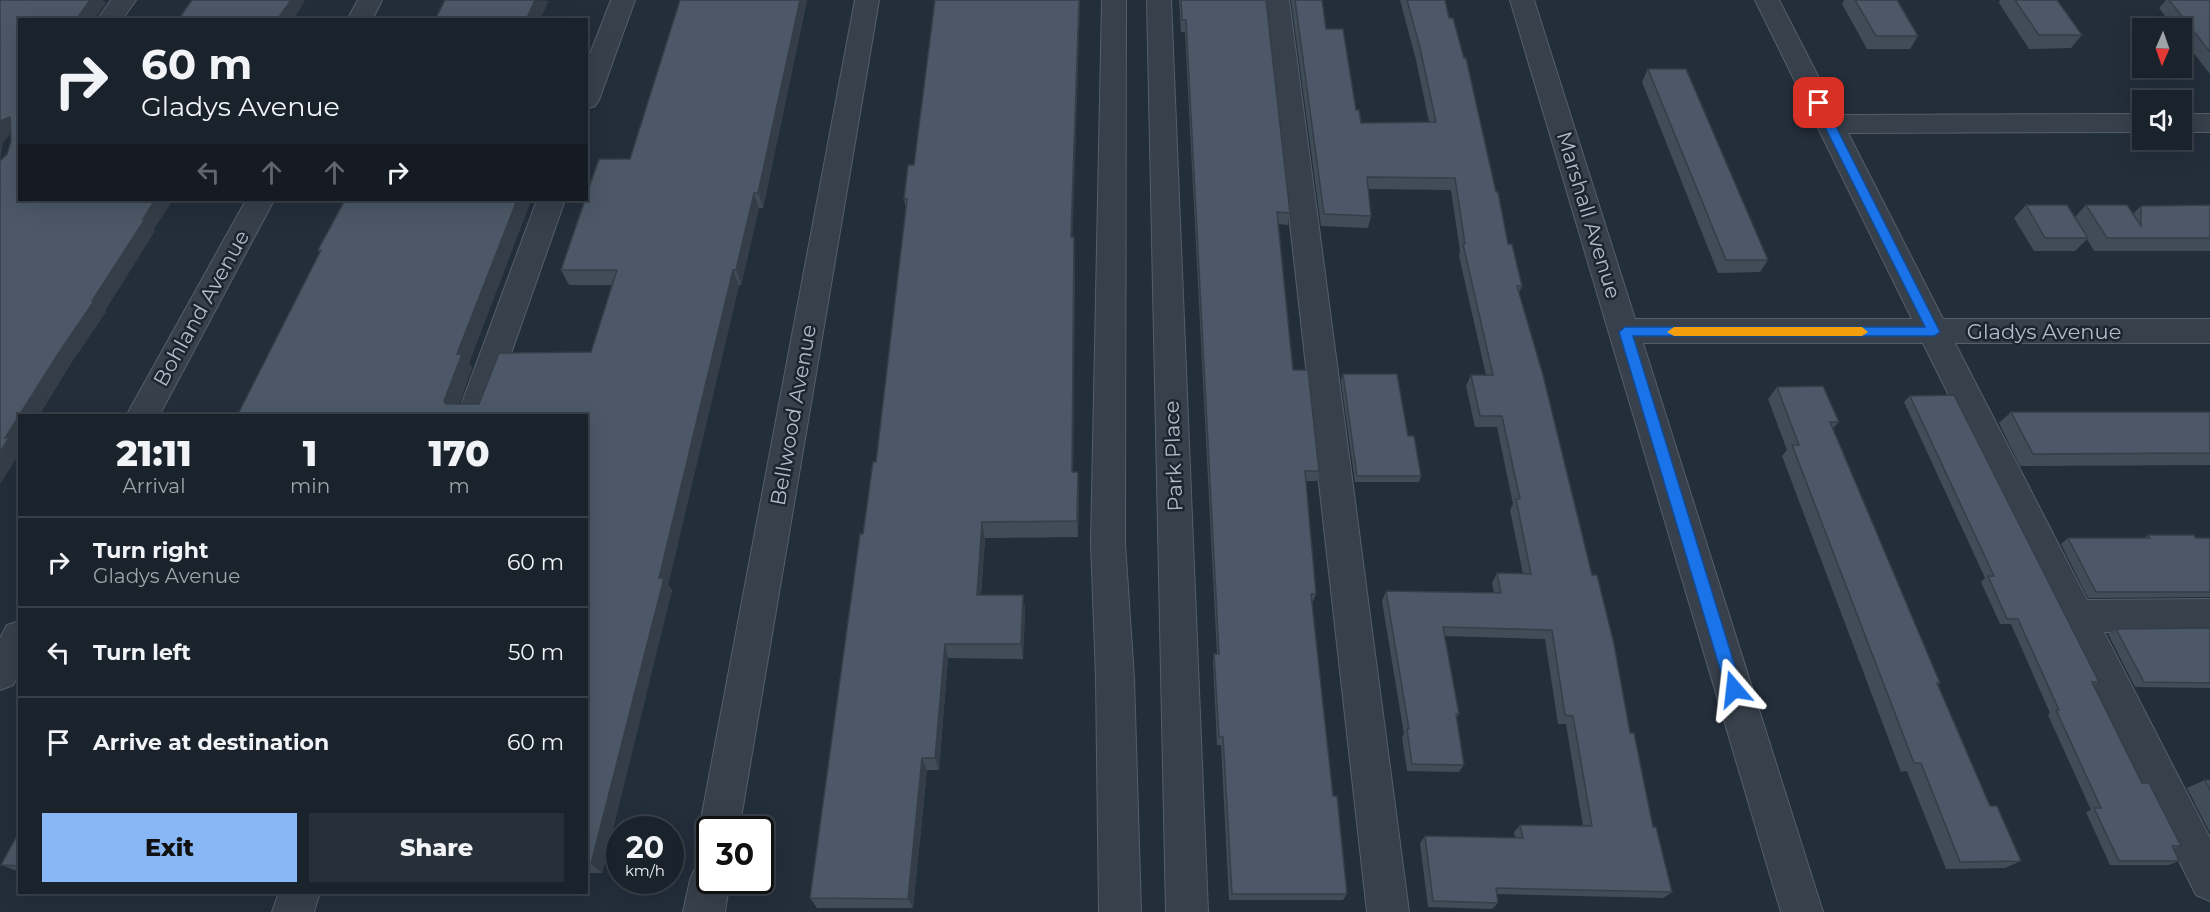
<!DOCTYPE html>
<html lang="en">
<head>
<meta charset="utf-8">
<style>
	body { margin:0; font-family:Montserrat,sans-serif; background:#272f38; color:#f1f3f6; height:100vh; display:flex; flex-direction:column; font-size:22px; white-space:nowrap }
	* { box-sizing:border-box; margin:0 }
	p { font-size:20px; color:#9fa4a9 }
	.icon { flex:none; width:33px; height:33px; fill:none; stroke:currentColor; stroke-width:2; stroke-linecap:round; stroke-linejoin:round }
	.map { position:relative; flex:1; overflow:hidden }
	.sheet { position:absolute; left:18px; top:414px; width:570px; height:480px; display:flex; flex-direction:column; background:#1a222c; border-radius:0px; box-shadow:0 6px 24px #0002,0 0 0 2px #383f48 }
	.sheet>* { flex:none }
	.banner { position:absolute; left:18px; top:18px; width:570px; height:183px; border-radius:0px; box-shadow:0 6px 24px #0002,0 0 0 2px #383f48; background:#1a222c; color:#f1f3f6; overflow:hidden }
	.needle { width:39px; rotate:182deg }
	.buttons { position:absolute; left:2132px; top:18px; display:grid; gap:12px }
	.buttons a { display:grid; place-items:center; width:60px; height:60px; border-radius:0px; background:#1a222c; box-shadow:0 6px 24px #0002,0 0 0 2px #383f48; font-size:30px }
	.speed { position:absolute; left:606px; top:816px; display:flex; gap:12px; font-size:30px; font-weight:700; text-align:center }
	.speed>* { display:grid; place-content:center; width:78px; height:78px; border-radius:50%; background:#1a222c; box-shadow:0 6px 24px #0002,0 0 0 2px #383f48; line-height:1 }
	.speed small { font-size:15px; font-weight:400 }
	.speed .limit { border:3px solid #111; border-radius:9px; background:#fff; color:#111 }
	.pin { position:absolute; display:grid; place-items:center; width:51px; height:51px; color:#fff; margin:-26px; border-radius:12px; box-shadow:0 3px 9px #0006 }
	.me { position:absolute; width:66px; margin:-33px; rotate:343deg; stroke-linejoin:round; filter:drop-shadow(0 0 4px #0008) }
	.turn { display:flex; align-items:center; gap:21px; height:126px; padding:0 24px; font-size:27px }
	.turn .icon { width:78px; height:78px; stroke-width:2.5 }
	.turn b { display:block; font-size:42px; line-height:51px }
	.lanes { display:flex; align-items:center; height:57px; padding:0 24px; background:#0003; justify-content:center; gap:30px; direction:ltr }
	.lanes .off { opacity:.35 }
	.eta { display:flex; justify-content:space-evenly; align-items:center; height:102px; text-align:center }
	.eta b { font-size:36px; font-weight:800; line-height:42px }
	.primary-button { display:flex; gap:12px; margin-top:auto; padding:12px 24px }
	.primary-button a { flex:1; height:69px; border-radius:0px; background:#89b6f5; color:#111; font-size:24px; font-weight:800; line-height:69px; text-align:center }
	.primary-button a+a { background:#272f38; color:#f1f3f6 }
	ul { padding:0; list-style:none }
	li { display:flex; align-items:center; gap:18px; height:90px; padding:0 24px; border-top:2px solid #383f48 }
	li div { flex:1 }
	li b { display:block; font-size:22px }
	li em { font-style:normal }
	.map>svg:first-child { display:block }
</style>
</head>
<body>
<div class="map">
<svg width="2210" height="912" viewBox="0 0 2210 912">
	<rect width="100%" height="100%" fill="#232e3b"/>
	<g fill="none" stroke-linecap="round" stroke-linejoin="round">
		<g stroke="#555e69" stroke-width="2">
			<g id="minor">
				<path d="M111,0h25l-14,20h-25z"/>
				<path d="M358,0h24l-10,20h-25z"/>
				<path d="M611,0h24l-36,100 -4,6 -9,3v-45z"/>
				<path d="M855,0h24l-140,830h-29v16l-5,-2 -6,-14z"/>
				<path d="M1102,0h24l-1,543 9,135 7,234h-42l-3,-234 -5,-135z"/>
				<path d="M1147,0h24l37,912h-42z"/>
				<path d="M1265,0h24l120,912h-42z"/>
				<path d="M1510,0h24l101,319h277l-157,-319h24l59,115 304,-1v18l-294,1 95,186h267v24h-255l132,257 123,-1v32l-106,1 106,206v63l-14,-6 -273,-552h-280l180,569h-42z"/>
				<rect x="2181" y="114" width="29" height="18"/>
				<path d="M246,200h28l-115,216h-33z"/>
				<path d="M537,200h28l-76,216h-32z"/>
				<path d="M20,621v52l-7,12 -13,5v-52l7,-13z"/>
				<path d="M710,860v20h20l-5,32h-42l7,-32 6,-14z"/>
				<path d="M279,892h41l-6,20h-42z"/>
			</g>
		</g>
		<use href="#minor" fill="#37404b" fill-rule="evenodd"/>
	</g>
	<g fill="#414c59">
		<path d="M680,0h127l-44,208h-4l-18,77h-2l-71,300 4,5 -70,283h-16v-457h-349l39,-77 44,-87 -2,-2 27,-50h186l-62,163 3,5 -13,36h20l112,-52 22,-67h-44l-8,-15 69,-111z"/>
		<path d="M935,0h145l-8,237 3,19 -2,216 6,17 -1,48 -93,1 -4,57h42l2,15 -2,49 -75,-1 -9,112h-12l-14,138h-96l-7,-10 53,-364 13,-72 30,-252 -2,-11 10,-34z"/>
		<path d="M1179,0h87l24,213 -2,12 -10,-1 15,146 26,101 -2,10h-11l10,113 -4,10 21,192 14,98 -4,6h-114l-8,-155h-4l-4,-82 1,-9h3l-32,-622h-4z"/>
		<path d="M1291,0h31l4,29 35,94 68,-1 -13,-62 -16,-60h45l63,244 14,42 -3,7 111,440 23,94 19,65 -9,6 -166,-4 1,9 -6,6 -64,-2 -8,-64 5,-7 90,2 -1,-6 6,-7 63,1 -17,-102h-8l-13,-85 -101,-3 15,78 -3,5 8,46 -5,7 -52,-1 -5,-34 2,-3 -22,-133 4,-10 108,2 -2,-10 5,-10 26,1 -13,-64 3,-6 -16,-77h-22l-9,-41 5,-11h15l-27,-119 1,-5 -9,-61 -83,-1 3,27 -3,12 -47,-2z"/>
		<path d="M1844,0h53l21,36 -8,13h-43l-25,-45z"/>
		<path d="M2000,0h57l25,35 -11,13 -42,1 -30,-46z"/>
		<path d="M2166,0h44v74l-29,-37v-9h-7l-15,-20z"/>
		<path d="M1648,69l120,191 -8,12 -42,1 -76,-191z"/>
		<path d="M2026,205l48,13 12,-13 47,9 8,-8 69,-1v46h-116l-7,-12 -12,12h-41l-20,-33z"/>
		<path d="M1343,374l65,62 13,40 -2,6h-64l-14,-101z"/>
		<path d="M1777,387l62,35 -6,6 107,255 -2,2 52,121 31,55 -16,7 -59,1 -39,-98 -6,1 -119,-316 5,-6 -19,-51z"/>
		<path d="M1910,396l189,286 -6,4 49,97 39,63 -8,3 6,12 -10,4h-59l-24,-53 5,-2 -43,-95 2,-2 -39,-89h-11l-19,-42 4,-4 -81,-176z"/>
		<path d="M2011,412h199v53l-190,1 -21,-43z"/>
		<path d="M2148,535l62,3v59l-122,1 -27,-54 7,-6h76z"/>
		<path d="M2210,628v60l-75,-1 -27,-53 8,-5z"/>
		<path d="M2205,780h5v53l-23,-45z"/>
		<path d="M20,830v42l-19,-7z"/>
	</g>
	<g fill="#353e48">
		<path d="M90,0h13l3,3 -12,17h-18z"/>
		<path d="M291,0h13l1,1 -12,19h-16z"/>
		<path d="M535,0l14,1 -9,19h-14z"/>
		<path d="M800,0h7l-44,208 -5,-15z"/>
		<path d="M1079,0h1v5l-8,251 -1,-19z"/>
		<path d="M10,117l2,15 -9,10 -3,19v-40z"/>
		<path d="M754,193l5,15 -18,77 -5,-15z"/>
		<path d="M155,200h18l-19,29 1,2 -50,80 1,1 -36,53 -31,51h-19v37l-20,31v-32l5,-14 53,-84 34,-53z"/>
		<path d="M517,200h14l-62,163 3,5 -17,48 -11,-15 13,-47z"/>
		<path d="M1074,237l1,19 -2,233 -1,-17z"/>
		<path d="M733,270l6,15 -71,300 4,5 -70,283 -11,-9z"/>
		<path d="M1078,472l1,17 -1,48 -1,-16z"/>
		<path d="M982,522l3,16 -5,72 -3,-15z"/>
		<path d="M1023,595l2,15 -2,49 -2,-15z"/>
		<path d="M945,644l3,14 -9,112 -4,-12z"/>
		<path d="M922,758l5,12 -14,138 -5,-9z"/>
	</g>
	<g fill="#4c5867" stroke="#353e48" stroke-width="1.5">
		<path d="M0,0h90l-14,20h-56v180h135l-12,19h2l-53,82h2l-36,53 -53,84h4l-9,14v-291l7,-7 4,-13 -1,-24 -10,4z"/>
		<path d="M192,0h99l-14,20h-99z"/>
		<path d="M445,0h90l-9,20h-91z"/>
		<path d="M680,0h120l-42,193h-4l-18,77h-3l-74,308h5l-73,286h-5v-448h-349l39,-77 45,-89h-3l27,-50h172l-60,154h5l-18,47 2,3h33l20,-51 92,-1 26,-82h-56l24,-70h1v-4l13,-37h31z"/>
		<path d="M935,0h144l-8,237h3l-2,235h6l-1,49 -95,1 -5,73h46l-2,49h-76l-10,114h-13l-14,141 -98,-1 50,-364h3l10,-72h3l31,-263h-3l4,-34h6z"/>
		<path d="M1181,0h85l24,213 -13,-1 16,158h15l11,101h-14l11,123h-5l22,202h4l10,98h-115l-9,-157h-4l-5,-83h5l-33,-634h-4z"/>
		<path d="M1295,0h27l4,29h17l13,81h3l2,13 75,-1 -16,-74 -13,-48h38l4,18h4l11,40h2l30,134h2l10,52h4l10,42h-5l26,89 49,200h5l17,69 16,89h4l19,94h3l16,65 -176,-4 2,15 -65,-2 -8,-65 98,2 -3,-13 72,1 -19,-110 -8,-1 -13,-85 -109,-3 16,87h-3l8,51 -52,-1 -5,-35h2l-23,-138 115,2 -4,-20 34,1 -15,-75h4l-18,-83h-22l-9,-41h22l-30,-131h2l-10,-66 -88,-1 4,39 -47,-2z"/>
		<path d="M1855,0h42l21,36h-42z"/>
		<path d="M2015,0h42l25,35h-43z"/>
		<path d="M2169,0h41v52z"/>
		<path d="M1648,69h38l82,191h-42z"/>
		<path d="M2026,205h41l21,33h-43z"/>
		<path d="M2086,205h41l14,21v-20l69,-1v33h-103z"/>
		<path d="M1343,374h54l11,62h6l7,40h-64z"/>
		<path d="M1823,386l16,36h-9l110,261h-3l53,123h7l24,55 -61,1 -39,-99h-7l-122,-318h7l-22,-58z"/>
		<path d="M1954,395l145,287h-7l50,101h7l32,63h-9l7,15h-60l-25,-53h7l-45,-98h3l-41,-91h-11l-19,-43h6l-84,-180z"/>
		<path d="M2011,412h199v41l-177,1z"/>
		<path d="M2148,535h46l1,3h15v54h-114l-28,-54h82z"/>
		<path d="M2210,628v55l-66,-1 -28,-53z"/>
		<path d="M2205,780h5v10z"/>
		<path d="M20,830v36l-19,-1z"/>
	</g>
	<path fill="#1a73e8" stroke="#114b97" stroke-width="1.5" d="M1819,99l5,4 116,229 -6,4h-301l109,353 -2,5 -6,2 -5,-2 -3,-5 -107,-357 6,-5h300l-112,-224z"/>
	<path fill="#f59e0b" d="M1674,327h188l6,5 -6,4h-188l-7,-4z"/>
	<g text-anchor="middle" dominant-baseline="central" stroke-width="5" stroke-linejoin="round" paint-order="stroke">
		<g font-size="21" fill="#b2bbc7" stroke="#1c2530">
			<text transform="translate(1589 215) rotate(73)">Marshall Avenue</text>
			<text transform="translate(201 308) rotate(-61)">Bohland Avenue</text>
			<text x="2044" y="331">Gladys Avenue</text>
			<text transform="translate(793 415) rotate(-80)">Bellwood Avenue</text>
			<text transform="translate(1173 456) rotate(-92)">Park Place</text>
		</g>
	</g>
</svg>
<div class="buttons">
<a><svg class="needle" viewBox="-14 -14 28 28"><path d="M0-13l5 13h-10z" fill="#e53935"/><path d="M0 13l5-13h-10z" fill="#9fa4a9"/></svg></a>
<a><svg class="icon" aria-label="sound" viewBox="0 0 24 24"><path d="M4 9h4l5-4v14l-5-4H4zM17 9q2 3 0 6"/></svg></a>
</div>
<div class="speed"><div>20<small>km/h</small></div><div class="limit">30</div></div>
<div class="pin" style="left:1819px;top:103px;background:#d93025"><svg class="icon" aria-label="arrive" viewBox="0 0 24 24"><path d="M6 21V4h12l-3 4 3 4H6"/></svg></div>
<svg class="me" style="left:1734px;top:689px" viewBox="-20 -20 40 40"><path d="M0-17L14 15 0 8-14 15z" fill="#1a73e8" stroke="#fff" stroke-width="4"/></svg>
<div class="banner">
<div class="turn"><svg class="icon" aria-label="right" viewBox="0 0 24 24"><path d="M7 20v-9h11M14 6l5 5-5 5"/></svg><div><b>60 m</b>Gladys Avenue</div></div>
<div class="lanes"><svg class="icon off" aria-label="left" viewBox="0 0 24 24"><path d="M17 20v-9H6M10 6l-5 5 5 5"/></svg><svg class="icon off" aria-label="ahead" viewBox="0 0 24 24"><path d="M12 20V5M6 11l6-6 6 6"/></svg><svg class="icon off" aria-label="ahead" viewBox="0 0 24 24"><path d="M12 20V5M6 11l6-6 6 6"/></svg><svg class="icon" aria-label="right" viewBox="0 0 24 24"><path d="M7 20v-9h11M14 6l5 5-5 5"/></svg></div>
</div>
<section class="sheet">
<div class="eta">
<div><b>21:11</b><p>Arrival</p></div>
<div><b>1</b><p>min</p></div>
<div><b>170</b><p>m</p></div>
</div>
<ul>
<li><svg class="icon" aria-label="right" viewBox="0 0 24 24"><path d="M7 20v-9h11M14 6l5 5-5 5"/></svg><div><b>Turn right</b><p>Gladys Avenue</p></div><em>60 m</em></li>
<li><svg class="icon" aria-label="left" viewBox="0 0 24 24"><path d="M17 20v-9H6M10 6l-5 5 5 5"/></svg><div><b>Turn left</b></div><em>50 m</em></li>
<li><svg class="icon" aria-label="arrive" viewBox="0 0 24 24"><path d="M6 21V4h12l-3 4 3 4H6"/></svg><div><b>Arrive at destination</b></div><em>60 m</em></li>
</ul>
<div class="primary-button"><a>Exit</a><a>Share</a></div>
</section>
</div>
</body>
</html>
